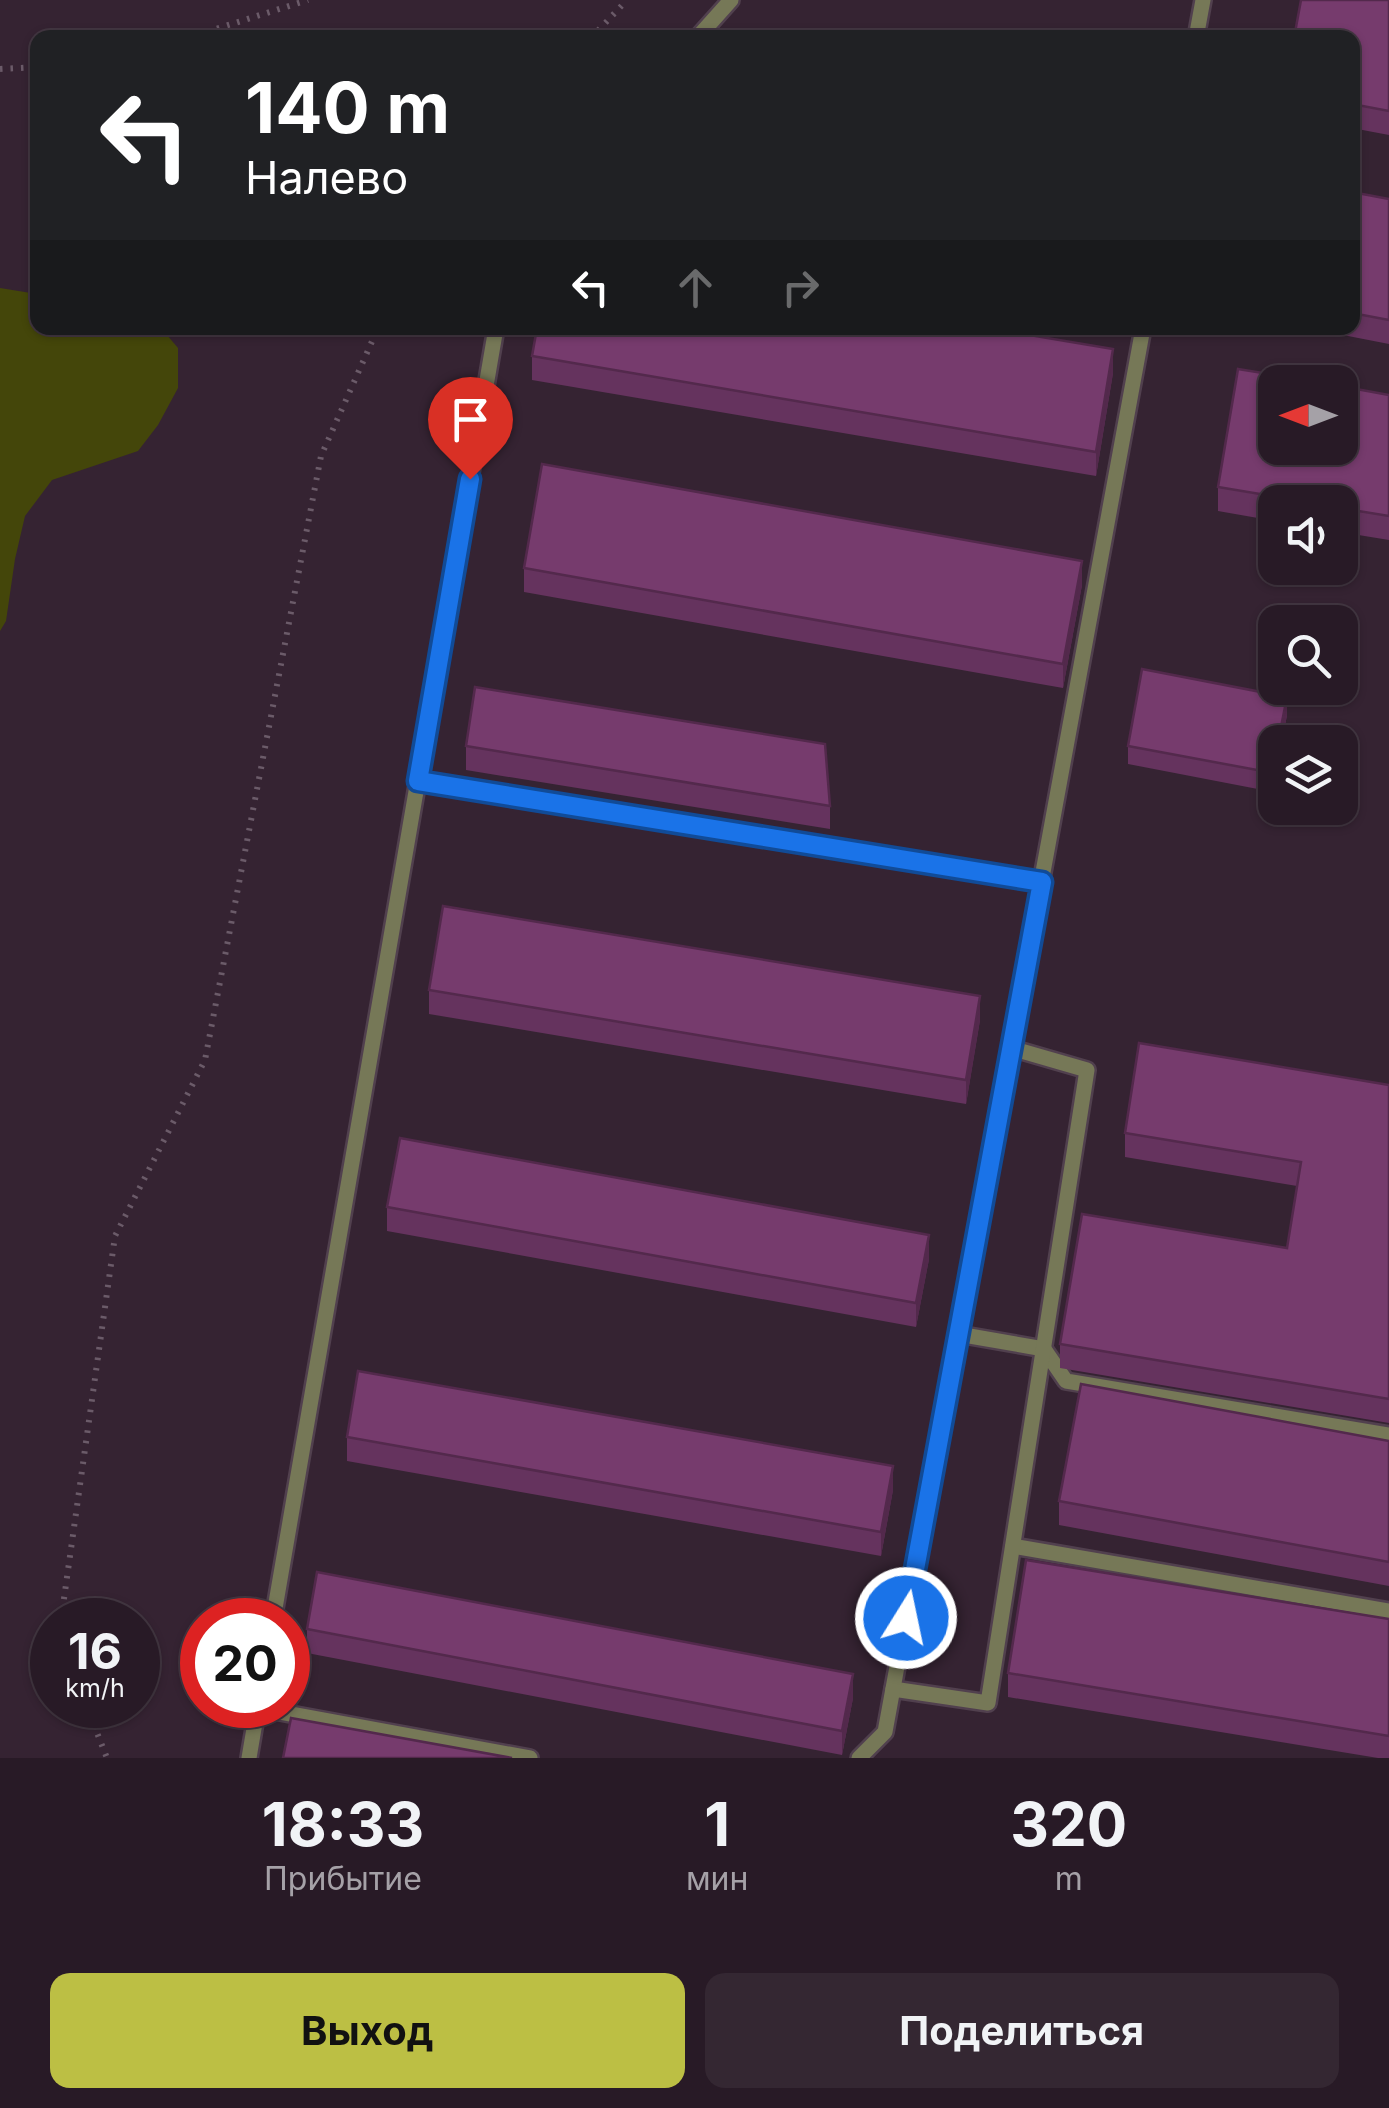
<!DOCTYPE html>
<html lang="ru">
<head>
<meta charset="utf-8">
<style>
	body { margin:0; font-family:Inter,sans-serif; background:#342732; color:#f1f3f6; height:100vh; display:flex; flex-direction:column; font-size:38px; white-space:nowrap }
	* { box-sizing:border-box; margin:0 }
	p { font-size:32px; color:#a5a1a7 }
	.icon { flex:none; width:55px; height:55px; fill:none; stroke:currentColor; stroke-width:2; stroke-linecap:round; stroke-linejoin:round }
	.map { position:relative; height:1758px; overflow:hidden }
	.panel { display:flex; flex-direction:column; background:#281a26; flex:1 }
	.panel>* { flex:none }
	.hud { position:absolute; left:30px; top:30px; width:1330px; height:305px; border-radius:20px; box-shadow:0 2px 8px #0004,0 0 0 2px #443843; background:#202124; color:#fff; overflow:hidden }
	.needle { width:65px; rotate:270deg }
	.controls { position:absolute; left:1258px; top:365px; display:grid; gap:20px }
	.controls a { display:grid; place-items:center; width:100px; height:100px; border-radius:20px; background:#281a26; box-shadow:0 2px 8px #0004,0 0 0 2px #443843; font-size:50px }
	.speed { position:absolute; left:30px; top:1598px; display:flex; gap:20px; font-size:50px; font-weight:700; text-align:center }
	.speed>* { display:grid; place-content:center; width:130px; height:130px; border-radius:50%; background:#281a26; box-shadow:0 2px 8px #0004,0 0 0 2px #443843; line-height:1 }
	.speed small { font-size:25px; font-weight:400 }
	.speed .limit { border:15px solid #d22; background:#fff; color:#111 }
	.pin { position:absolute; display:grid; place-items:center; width:85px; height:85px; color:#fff; margin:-102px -42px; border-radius:50% 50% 50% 0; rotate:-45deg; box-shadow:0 0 10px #0007 }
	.pin .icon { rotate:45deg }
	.me { position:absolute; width:110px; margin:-55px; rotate:10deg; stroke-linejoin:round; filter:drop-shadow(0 0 8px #0008) }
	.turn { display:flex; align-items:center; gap:35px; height:210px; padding:0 50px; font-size:45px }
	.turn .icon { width:130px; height:130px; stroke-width:2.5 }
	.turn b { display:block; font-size:70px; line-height:85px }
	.lanes { display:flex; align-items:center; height:95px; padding:0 50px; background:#0003; justify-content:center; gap:50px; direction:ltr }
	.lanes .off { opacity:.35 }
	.eta { display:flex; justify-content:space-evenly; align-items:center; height:170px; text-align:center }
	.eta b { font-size:60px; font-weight:700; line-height:70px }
	.cta { display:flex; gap:20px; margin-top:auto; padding:20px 50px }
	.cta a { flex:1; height:115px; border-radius:20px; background:#bcbf44; color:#111; font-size:40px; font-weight:700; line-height:115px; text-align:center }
	.cta a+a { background:#342732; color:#f1f3f6 }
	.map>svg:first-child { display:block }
</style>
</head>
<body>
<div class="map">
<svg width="1389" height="1758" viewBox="0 0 1389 1758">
	<rect width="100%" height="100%" fill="#352332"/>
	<path fill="#44460a" d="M0,288l37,6 1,34h123l17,20v40l-20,37 -20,26 -86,29 -27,36 -10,43 -9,62 -6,10z"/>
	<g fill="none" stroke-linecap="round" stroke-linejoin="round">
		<g stroke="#51404e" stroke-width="20">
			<g id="service">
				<path d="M697,38l34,-38"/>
				<path d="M1196,38l7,-38"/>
				<path d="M417,781l624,101"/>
				<path d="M958,1334l86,15 22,32 323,54"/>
				<path d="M1013,1546l376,65"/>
				<path d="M273,1620l223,-1292"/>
				<path d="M893,1689l95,14 99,-633 -76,-22"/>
				<path d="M258,1708l272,50"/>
				<path d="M249,1758l9,-53"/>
				<path d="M859,1758l26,-26 258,-1404"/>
			</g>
		</g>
		<g stroke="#6b5b69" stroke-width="6" stroke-dasharray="2.5 8" stroke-linecap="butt">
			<path d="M187,38l121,-38"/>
			<path d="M591,38l36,-38"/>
			<path d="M0,69l38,-2"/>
			<path d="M61,1620l54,-384 90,-176 116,-604 57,-128"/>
			<path d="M86,1705l21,53"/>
		</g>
		<use href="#service" stroke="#767857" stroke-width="15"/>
	</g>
	<g fill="#65335e">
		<path d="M1389,0v135l-37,-7v-90z"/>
		<path d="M1352,192l37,7v145l-82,-16h45z"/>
		<path d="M532,356l581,17 -17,103 -564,-96z"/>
		<path d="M1389,395v145l-49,-8v-30h-65v19l-57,-10v-24z"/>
		<path d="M524,568l558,17 -19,103 -539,-96z"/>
		<path d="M1287,715l-5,27h-7v37l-2,13 -145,-28v-18z"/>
		<path d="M466,746l364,60v23l-364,-59z"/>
		<path d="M429,990l551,30 -14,84 -537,-90z"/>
		<path d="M1389,1085v338l-329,-55v-24l227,-96 10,-62 -172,-29v-24z"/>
		<path d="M387,1207l542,52 -13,68 -529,-96z"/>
		<path d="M347,1437l546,53 -12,66 -534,-95z"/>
		<path d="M1389,1441v145l-330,-61v-24z"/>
		<path d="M1389,1619v139h-11l-370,-61v-24z"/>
		<path d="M307,1629l546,69 -11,57 -535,-102z"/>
	</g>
	<g fill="#53294c">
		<path d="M1113,349v24l-17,103v-24z"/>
		<path d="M1082,561v24l-19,103v-24z"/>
		<path d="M1287,697v18l-5,27h-4z"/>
		<path d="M1275,761v18l-2,13v-19z"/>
		<path d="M980,996v24l-14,84v-24z"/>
		<path d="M929,1235v24l-13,68v-24z"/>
		<path d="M893,1466v24l-12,66v-24z"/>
		<path d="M853,1674v24l-11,57v-24z"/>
	</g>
	<g fill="#763b6d" stroke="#53294c" stroke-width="2.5">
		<path d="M1301,0h88v111l-37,-7v-66h-58z"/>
		<path d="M1352,192l37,7v121l-37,-7z"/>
		<path d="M537,328h451l125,21 -17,103 -564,-96z"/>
		<path d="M1238,369l80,13h-43v66h65v-62l49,9v121l-49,-8v-6h-31l-91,-15z"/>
		<path d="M542,464l540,97 -19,103 -539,-96z"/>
		<path d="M1142,669l145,28 -9,45h-3v19l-2,12 -145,-27z"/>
		<path d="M475,687l350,57 5,62 -364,-60z"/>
		<path d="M443,906l537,90 -14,84 -537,-90z"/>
		<path d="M1139,1043l250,42v314l-329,-55 22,-130 205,34 14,-86 -176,-29z"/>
		<path d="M400,1138l529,97 -13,68 -529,-96z"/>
		<path d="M358,1371l535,95 -12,66 -534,-95z"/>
		<path d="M1081,1384l308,57v121l-330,-61z"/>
		<path d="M1026,1560l363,59v117l-381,-63z"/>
		<path d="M317,1572l536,102 -11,57 -535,-102z"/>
		<path d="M291,1718l221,40h-229z"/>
	</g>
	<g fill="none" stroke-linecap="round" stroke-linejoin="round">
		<g stroke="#114b97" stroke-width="25">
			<path id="route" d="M470,479l-52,302 624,101 -136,736"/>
		</g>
		<use href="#route" stroke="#1a73e8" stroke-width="18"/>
	</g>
</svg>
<div class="controls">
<a><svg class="needle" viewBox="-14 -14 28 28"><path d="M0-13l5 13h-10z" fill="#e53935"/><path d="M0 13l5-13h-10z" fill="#a5a1a7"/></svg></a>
<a><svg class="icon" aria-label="sound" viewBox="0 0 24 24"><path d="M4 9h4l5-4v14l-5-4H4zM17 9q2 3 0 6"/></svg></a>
<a><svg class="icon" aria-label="search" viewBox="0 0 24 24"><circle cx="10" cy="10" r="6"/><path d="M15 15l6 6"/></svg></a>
<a><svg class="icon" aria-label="layers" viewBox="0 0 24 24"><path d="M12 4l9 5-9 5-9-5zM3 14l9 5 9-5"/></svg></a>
</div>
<div class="speed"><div>16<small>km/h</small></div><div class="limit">20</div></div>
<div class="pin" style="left:470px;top:479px;background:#d93025"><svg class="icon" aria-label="arrive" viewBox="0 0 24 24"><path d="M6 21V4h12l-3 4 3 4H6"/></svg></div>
<svg class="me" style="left:906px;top:1618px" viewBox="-20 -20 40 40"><circle r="17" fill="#1a73e8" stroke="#fff" stroke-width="3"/><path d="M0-11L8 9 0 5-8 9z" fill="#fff"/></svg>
<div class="hud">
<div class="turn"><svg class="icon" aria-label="left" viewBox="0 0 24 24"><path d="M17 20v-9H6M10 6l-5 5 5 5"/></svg><div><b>140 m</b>Налево</div></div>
<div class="lanes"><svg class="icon" aria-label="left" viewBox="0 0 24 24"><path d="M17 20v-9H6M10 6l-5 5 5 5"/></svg><svg class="icon off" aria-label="ahead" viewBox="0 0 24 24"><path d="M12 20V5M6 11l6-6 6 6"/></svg><svg class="icon off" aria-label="right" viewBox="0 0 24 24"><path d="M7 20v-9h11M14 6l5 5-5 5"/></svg></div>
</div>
</div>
<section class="panel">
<div class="eta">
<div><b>18:33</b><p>Прибытие</p></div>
<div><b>1</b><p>мин</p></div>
<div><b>320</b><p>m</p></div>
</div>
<div class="cta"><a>Выход</a><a>Поделиться</a></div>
</section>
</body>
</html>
